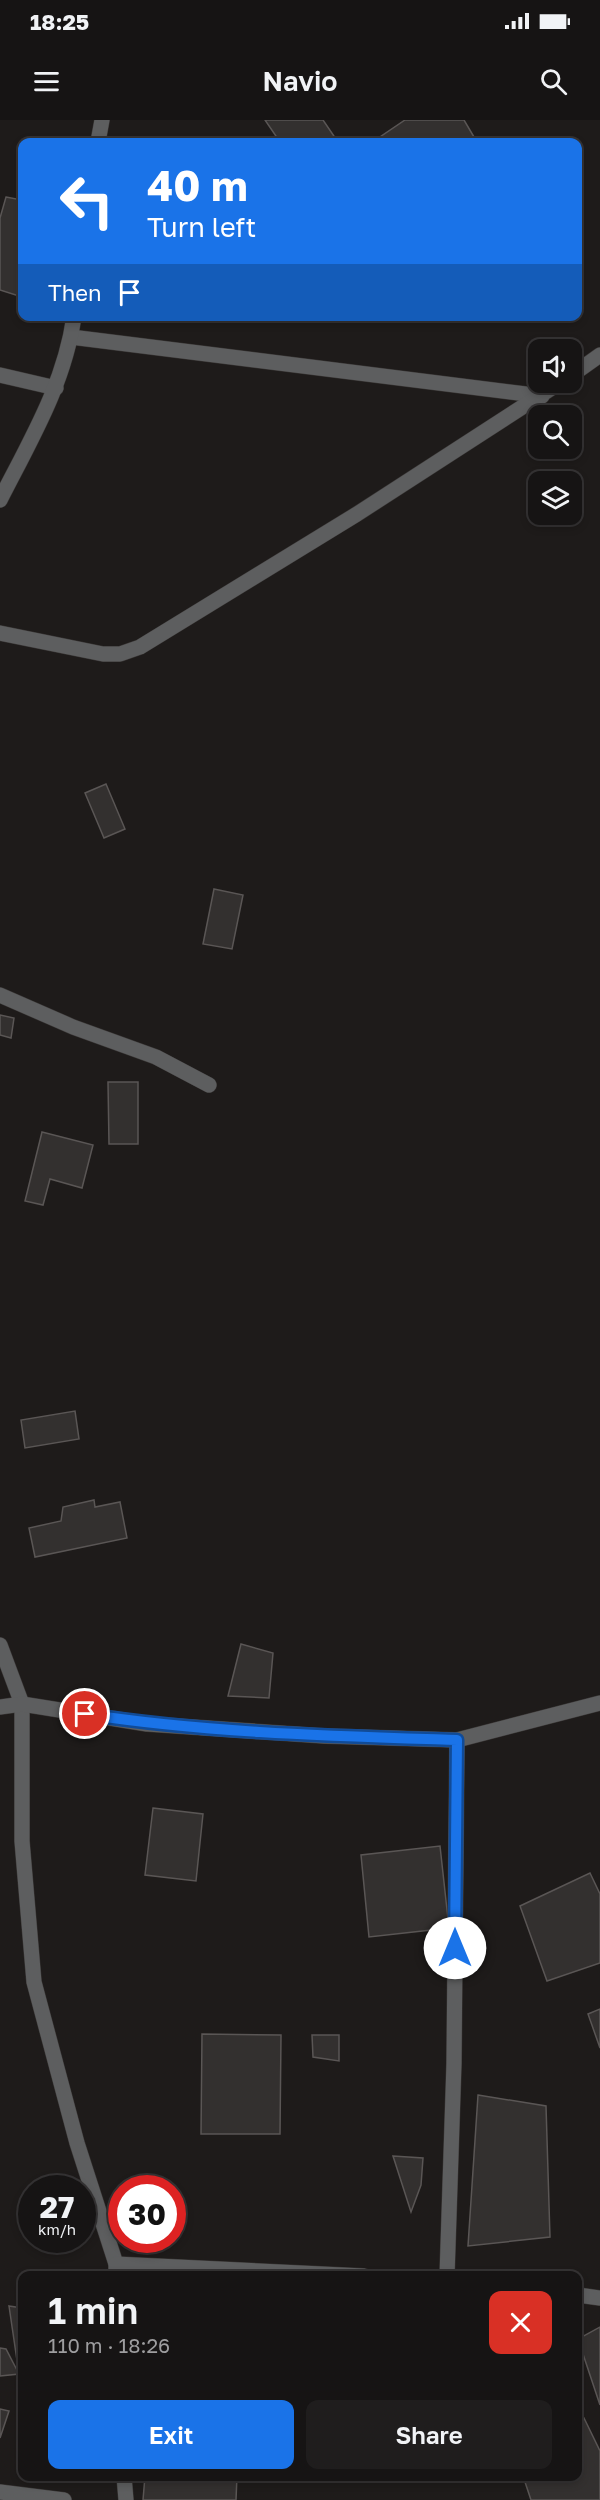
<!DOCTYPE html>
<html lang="en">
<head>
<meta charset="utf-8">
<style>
	body { margin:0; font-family:"Golos Text",sans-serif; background:#1f1d1d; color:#f1f3f6; height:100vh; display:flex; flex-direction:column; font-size:22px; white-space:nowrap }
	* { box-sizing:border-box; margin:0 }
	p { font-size:20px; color:#9e9ea0 }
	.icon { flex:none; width:33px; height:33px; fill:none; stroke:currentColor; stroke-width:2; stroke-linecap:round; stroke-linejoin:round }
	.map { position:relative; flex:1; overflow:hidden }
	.details { position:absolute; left:18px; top:2151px; width:564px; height:210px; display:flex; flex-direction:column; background:#161414; border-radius:12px; box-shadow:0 3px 9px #0003,0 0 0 2px #353334 }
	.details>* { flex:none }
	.guide { position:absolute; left:18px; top:18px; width:564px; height:183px; border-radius:12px; box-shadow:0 3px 9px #0003,0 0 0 2px #353334; background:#1a73e8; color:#fff; overflow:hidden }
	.buttons { position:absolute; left:528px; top:219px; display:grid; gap:12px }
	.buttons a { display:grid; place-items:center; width:54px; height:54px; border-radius:12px; background:#161414; box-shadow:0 3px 9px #0003,0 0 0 2px #353334; font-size:30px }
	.speed { position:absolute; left:18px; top:2055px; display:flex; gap:12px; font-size:30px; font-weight:700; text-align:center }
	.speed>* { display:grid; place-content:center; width:78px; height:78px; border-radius:50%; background:#161414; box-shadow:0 3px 9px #0003,0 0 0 2px #353334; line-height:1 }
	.speed small { font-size:15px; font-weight:400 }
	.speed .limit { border:9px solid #d22; background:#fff; color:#111 }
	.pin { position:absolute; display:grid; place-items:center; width:51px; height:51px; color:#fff; margin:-26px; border:3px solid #fff; border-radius:50%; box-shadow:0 2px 6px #0007 }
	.me { position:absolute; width:66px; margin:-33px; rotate:0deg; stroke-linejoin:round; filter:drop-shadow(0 0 4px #0008) }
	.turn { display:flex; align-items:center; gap:21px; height:126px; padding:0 30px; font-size:27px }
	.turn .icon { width:78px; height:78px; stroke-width:2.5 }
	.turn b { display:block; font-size:42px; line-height:51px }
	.then { display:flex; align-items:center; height:57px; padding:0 30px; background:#0003; gap:12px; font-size:22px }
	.round { display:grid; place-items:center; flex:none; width:63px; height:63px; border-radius:12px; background:#1f1d1d }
	.head { display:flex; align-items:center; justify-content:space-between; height:102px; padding:0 30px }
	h1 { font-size:36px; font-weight:600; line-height:45px }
	.action { display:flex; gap:12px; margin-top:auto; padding:12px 30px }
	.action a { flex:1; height:69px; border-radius:12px; background:#1a73e8; color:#fff; font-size:24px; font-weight:600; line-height:69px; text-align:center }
	.action a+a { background:#1f1d1d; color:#f1f3f6 }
	.status { display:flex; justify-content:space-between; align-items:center; height:42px; padding:0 30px; background:#161414; direction:ltr }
	.status svg { height:16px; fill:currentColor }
	header { display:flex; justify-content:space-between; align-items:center; height:78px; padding:0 30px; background:#161414; font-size:27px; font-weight:600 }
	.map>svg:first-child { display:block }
</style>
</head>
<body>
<div class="status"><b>18:25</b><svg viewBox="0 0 49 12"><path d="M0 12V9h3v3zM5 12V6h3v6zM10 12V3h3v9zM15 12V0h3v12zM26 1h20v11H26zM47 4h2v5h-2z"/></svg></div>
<header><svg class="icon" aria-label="menu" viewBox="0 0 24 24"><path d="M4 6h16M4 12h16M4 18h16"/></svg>Navio<svg class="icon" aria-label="search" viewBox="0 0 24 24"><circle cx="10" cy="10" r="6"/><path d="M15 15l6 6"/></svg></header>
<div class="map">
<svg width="600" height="2380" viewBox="0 0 600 2380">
	<rect width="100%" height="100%" fill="#1e1b1a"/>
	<g fill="#33302f" stroke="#5a5655" stroke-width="1.5">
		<path d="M265,0h58l15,22h-58z"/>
		<path d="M405,0h59l13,22h-98l-2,-3z"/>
		<path d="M6,77l16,3v97l-22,-7v-72z"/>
		<path d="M106,664l19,45 -21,9 -19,-45z"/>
		<path d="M214,769l29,6 -11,54 -29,-5z"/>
		<path d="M0,895l14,3 -3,20 -11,-3z"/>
		<path d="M108,962h30v62h-29z"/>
		<path d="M42,1012l51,13 -11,43 -32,-9 -7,26 -18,-4z"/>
		<path d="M75,1291l4,28 -54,9 -4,-28z"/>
		<path d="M94,1380l1,7 25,-5 7,36 -92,19 -6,-29 32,-7 2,-14z"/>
		<path d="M241,1524l32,9 -4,45 -41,-2z"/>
		<path d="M153,1688l50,6 -7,67 -51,-6z"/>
		<path d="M440,1726l9,82 -80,9 -8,-82z"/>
		<path d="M590,1753l10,21v69l-53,18 -27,-75z"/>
		<path d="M600,1889v39l-12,-34z"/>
		<path d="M202,1914l79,1 -1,99h-79z"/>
		<path d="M312,1915h27v26l-26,-4z"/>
		<path d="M478,1975l68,11 4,131 -82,9z"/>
		<path d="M393,2036l30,2 -2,27 -10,27z"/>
		<path d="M9,2186l13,2v66h-3z"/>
		<path d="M600,2207v78l-22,-66z"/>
		<path d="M0,2228l6,1 13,25 -19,2z"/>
		<path d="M0,2289l9,2 -9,27z"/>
		<path d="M584,2298l16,33v49h-69l-8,-24h55v-55z"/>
		<path d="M145,2356h92l-1,24h-93z"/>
	</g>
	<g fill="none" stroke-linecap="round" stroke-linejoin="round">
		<g stroke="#3a3736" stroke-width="16">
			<g id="street">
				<path d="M98,22l4,-22"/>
				<path d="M71,217l471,59"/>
				<path d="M0,255l56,13"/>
				<path d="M572,255l28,-20"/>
				<path d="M0,380c30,-59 65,-117 74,-184"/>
				<path d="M0,513l103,21h17l20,-7 217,-133 204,-132"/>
				<path d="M0,875l73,32 83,30 53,28"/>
				<path d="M0,1525l22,59v137l12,141 43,161 39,121v12"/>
				<path d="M0,1587l22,-3 125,20 177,12 133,4 143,-37"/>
				<path d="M116,2144l248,12"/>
				<path d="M447,2156l7,-213 3,-323"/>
				<path d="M578,2175l22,3"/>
				<path d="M124,2356l2,24"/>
				<path d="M0,2372l64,8"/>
			</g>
		</g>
		<use href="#street" stroke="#5d5e5f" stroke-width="15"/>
	</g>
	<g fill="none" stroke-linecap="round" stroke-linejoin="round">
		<g stroke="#114b97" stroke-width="15">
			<path id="route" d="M85,1594c123,19 247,22 372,26l-2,208"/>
		</g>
		<use href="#route" stroke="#1a73e8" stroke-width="10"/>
	</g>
</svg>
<div class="buttons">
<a><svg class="icon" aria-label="sound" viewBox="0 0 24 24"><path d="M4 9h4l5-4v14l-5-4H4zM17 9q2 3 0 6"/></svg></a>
<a><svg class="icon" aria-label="search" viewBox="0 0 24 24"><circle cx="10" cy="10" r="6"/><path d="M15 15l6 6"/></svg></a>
<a><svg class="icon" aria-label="layers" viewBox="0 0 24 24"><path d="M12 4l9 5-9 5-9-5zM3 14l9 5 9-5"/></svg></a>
</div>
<div class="speed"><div>27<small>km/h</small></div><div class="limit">30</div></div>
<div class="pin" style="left:85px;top:1594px;background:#d93025"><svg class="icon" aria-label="arrive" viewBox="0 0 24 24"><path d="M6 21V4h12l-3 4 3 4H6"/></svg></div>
<svg class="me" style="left:455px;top:1828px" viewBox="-20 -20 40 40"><circle r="19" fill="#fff"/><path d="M0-13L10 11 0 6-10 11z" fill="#1a73e8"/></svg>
<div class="guide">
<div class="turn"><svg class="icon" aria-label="left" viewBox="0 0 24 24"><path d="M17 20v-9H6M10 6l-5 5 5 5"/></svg><div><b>40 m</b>Turn left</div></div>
<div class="then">Then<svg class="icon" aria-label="arrive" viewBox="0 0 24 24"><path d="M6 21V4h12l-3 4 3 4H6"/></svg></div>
</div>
<section class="details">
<div class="head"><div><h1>1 min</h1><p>110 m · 18:26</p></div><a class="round" style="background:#d93025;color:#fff"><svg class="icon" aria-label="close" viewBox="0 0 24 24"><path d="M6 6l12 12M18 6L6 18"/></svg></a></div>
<div class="action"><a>Exit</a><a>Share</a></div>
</section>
</div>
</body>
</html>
